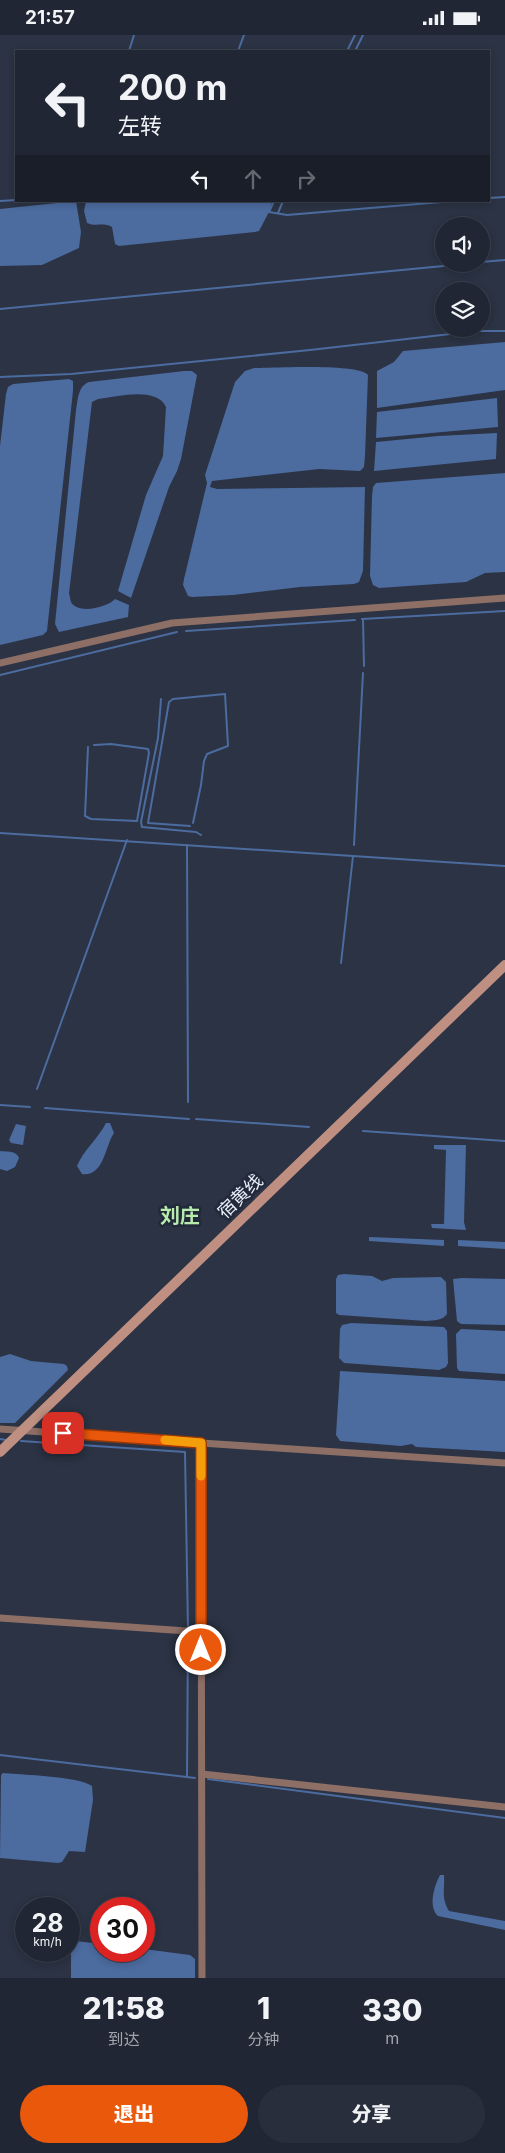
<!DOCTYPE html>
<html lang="zh">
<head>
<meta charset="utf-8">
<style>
	body { margin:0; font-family:Inter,"Noto Sans SC",sans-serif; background:#282e3b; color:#f1f3f6; height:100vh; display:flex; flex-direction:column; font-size:19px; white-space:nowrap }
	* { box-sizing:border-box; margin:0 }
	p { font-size:16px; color:#a2a5ac }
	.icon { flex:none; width:28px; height:28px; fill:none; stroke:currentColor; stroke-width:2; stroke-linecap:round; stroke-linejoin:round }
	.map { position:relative; height:1943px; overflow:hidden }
	.panel { display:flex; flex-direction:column; background:#202633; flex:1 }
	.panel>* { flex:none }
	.hud { position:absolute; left:15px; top:15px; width:475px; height:152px; border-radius:0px; box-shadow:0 2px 8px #0003,0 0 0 1px #3d434e; background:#202633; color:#f1f3f6; overflow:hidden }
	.buttons { position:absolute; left:435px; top:182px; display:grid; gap:10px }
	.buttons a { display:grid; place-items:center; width:55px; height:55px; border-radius:50%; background:#202633; box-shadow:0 2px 8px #0003,0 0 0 1px #3d434e; font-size:25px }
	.speed { position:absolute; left:15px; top:1862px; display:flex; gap:10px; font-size:25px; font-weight:700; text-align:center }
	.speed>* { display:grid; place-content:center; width:65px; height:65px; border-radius:50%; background:#202633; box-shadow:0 2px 8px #0003,0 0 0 1px #3d434e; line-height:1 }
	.speed small { font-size:12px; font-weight:400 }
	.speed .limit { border:8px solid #d22; background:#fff; color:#111 }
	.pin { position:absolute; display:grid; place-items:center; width:42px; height:42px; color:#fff; margin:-21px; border-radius:10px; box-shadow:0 2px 8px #0006 }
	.me { position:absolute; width:55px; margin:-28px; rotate:0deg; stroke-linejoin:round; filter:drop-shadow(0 0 4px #0008) }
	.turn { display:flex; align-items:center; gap:18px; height:105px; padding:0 20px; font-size:22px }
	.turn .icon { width:65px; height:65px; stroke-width:2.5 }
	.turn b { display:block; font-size:35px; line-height:42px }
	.lanes { display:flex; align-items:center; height:48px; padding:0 20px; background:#0003; justify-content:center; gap:25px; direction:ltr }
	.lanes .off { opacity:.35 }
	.eta { display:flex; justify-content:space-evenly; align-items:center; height:85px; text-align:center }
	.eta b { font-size:30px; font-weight:800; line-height:35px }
	.button { display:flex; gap:10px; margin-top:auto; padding:10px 20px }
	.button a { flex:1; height:58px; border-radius:30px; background:#ea580c; color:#fff; font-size:20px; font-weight:800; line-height:58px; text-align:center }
	.button a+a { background:#282e3b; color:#f1f3f6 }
	.status { display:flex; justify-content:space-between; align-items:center; height:35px; padding:0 25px; background:#202633; direction:ltr }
	.status svg { height:14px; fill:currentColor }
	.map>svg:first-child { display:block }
</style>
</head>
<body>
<div class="status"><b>21:57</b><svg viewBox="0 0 49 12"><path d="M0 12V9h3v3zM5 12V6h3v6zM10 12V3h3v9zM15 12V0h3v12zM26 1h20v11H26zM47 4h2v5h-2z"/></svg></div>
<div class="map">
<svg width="505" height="1943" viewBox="0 0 505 1943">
	<rect width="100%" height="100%" fill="#2b3344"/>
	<g fill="#4c6b9f">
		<path d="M76,166l5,31 -2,16 -37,17 -42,1v-57z"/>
		<path d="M86,166h186l-3,11 -10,19 -4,1 -136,14 -4,-2 -3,-17c-8,-5 -17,0 -25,-4l-3,-12z"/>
		<path d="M505,307v48l-128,18v-37l17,-9 9,-11z"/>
		<path d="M254,333c20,0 104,-5 114,7l-3,81 -1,11 -4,4 -41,-2 -107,12 -2,6 7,2 148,-2 -2,84 -4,11 -5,2 -54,3 -67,8 -41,2 -4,-1 -5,-11 1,-6 23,-96 -2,-8 30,-93 10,-11z"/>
		<path d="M184,336h8l5,4 -16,84 -4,12 -8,16 -38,111 -13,-7 28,-96 17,-39 3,-49c-10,-21 -49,-10 -68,-8l-6,3 -23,191c1,3 1,6 2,9 7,13 37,5 44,-3l14,6 -1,12 -69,15 -4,-8 21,-214c2,-11 2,-24 13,-28z"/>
		<path d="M69,344l4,2v10l-26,240 -4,4 -43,10v-199l6,-52 2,-7 5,-3z"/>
		<path d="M497,363l1,29 -122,11 1,-26z"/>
		<path d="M497,398l-1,26 -122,12 2,-29 62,-6z"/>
		<path d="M505,438v99l-20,1 -19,9 -87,6 -6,-3 -3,-9 2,-80 1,-9 3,-4z"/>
		<path d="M106,1088h4l4,10c-9,13 -10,44 -32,41l-5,-8c7,-17 21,-27 29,-43z"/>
		<path d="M16,1089l10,2 -3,19 -12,-2 -2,-3z"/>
		<path d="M434,1110h32l-2,77 2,8 -34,-2 -1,-4h13l2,-74 -12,-1z"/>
		<path d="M0,1116c7,1 16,-1 19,7l-4,9 -8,4 -7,-2z"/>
		<path d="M369,1202l75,3v6l-75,-5z"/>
		<path d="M458,1205l47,2v7l-47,-3z"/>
		<path d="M344,1239l28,2 10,5 11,-3 48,-1 5,5 1,32c-5,7 -13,6 -21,7l-87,-6 -3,-2v-34l2,-4z"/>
		<path d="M462,1243l43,1v46l-44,-1 -4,-3 -4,-42z"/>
		<path d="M351,1288l93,4 3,4 1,32 -2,4 -7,3 -95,-7 -5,-5 1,-29 2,-4z"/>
		<path d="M461,1294l44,2v43l-46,-3 -2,-3 -1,-34z"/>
		<path d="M10,1319l21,7 33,3 3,2 1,4 -53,53h-15v-66z"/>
		<path d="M340,1336l165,10v71l-89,-5 -4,-3 -11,2 -61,-5 -4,-6z"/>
		<path d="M3,1738c19,2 75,3 89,13l1,14 -8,52 -16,-1 -7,11 -4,1 -58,-5 1,-83z"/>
		<path d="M440,1840h4c1,15 -3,22 5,36l56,10v9l-67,-14c-10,-9 -4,-30 2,-41z"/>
		<path d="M76,1906l25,3v7h43v-2l46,6 5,4v19h-124v-34z"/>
	</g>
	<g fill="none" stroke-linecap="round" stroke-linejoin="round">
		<g stroke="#4c6b9f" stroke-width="2">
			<path d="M129,16l5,-16"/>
			<path d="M238,16l6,-16"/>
			<path d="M347,16l8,-16"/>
			<path d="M355,16l8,-16"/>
			<path d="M489,163l16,-1"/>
			<path d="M0,166l16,-1"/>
			<path d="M274,166l-5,11 18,3 167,-14"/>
			<path d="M278,178l5,-12"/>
			<path d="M481,227l24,-2"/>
			<path d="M0,274l464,-45"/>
			<path d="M0,342l71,-3 239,-24 167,-19h28"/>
			<path d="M362,584l143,-8"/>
			<path d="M363,584l1,47"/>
			<path d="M186,596l169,-11"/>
			<path d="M0,640l177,-43"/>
			<path d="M161,664l-3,39 -17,84 1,5 54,5 5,3"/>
			<path d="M88,712l-3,69 6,3 46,2 12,-68 -1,-4 -37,-5 -17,1"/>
			<path d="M190,791l-42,-3 21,-121 4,-3 52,-5 3,52 -21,8 -3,7 -3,24 -8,38"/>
			<path d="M0,798l505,33"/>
			<path d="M187,810l1,257"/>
			<path d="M354,810l9,-172"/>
			<path d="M341,928l12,-107"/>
			<path d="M37,1054l90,-249"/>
			<path d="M0,1070l30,2"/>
			<path d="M45,1073l144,11"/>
			<path d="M196,1084l113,8"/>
			<path d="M363,1096l142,10"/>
			<path d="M0,1404l6,1"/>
			<path d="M21,1406l164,11 3,178"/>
			<path d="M0,1720l195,23"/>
			<path d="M187,1741l1,-142"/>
			<path d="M208,1744l297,39"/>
		</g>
		<g stroke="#8d6f66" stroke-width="7">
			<path d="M0,628l172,-40 333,-25"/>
			<path d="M0,1394l201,14 1,535"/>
			<path d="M201,1408l304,20"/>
			<path d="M0,1583l201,14"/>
			<path d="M202,1739l303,33"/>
		</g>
		<path stroke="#bf9082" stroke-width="10" d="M0,1417l505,-487"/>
	</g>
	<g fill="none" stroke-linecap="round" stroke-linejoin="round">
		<g stroke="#983908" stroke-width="12">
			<path id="route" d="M63,1398l138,10v207"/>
		</g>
		<use href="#route" stroke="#ea580c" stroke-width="9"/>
		<path stroke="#f59e0b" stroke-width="9" d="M165,1405l36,3v33"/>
	</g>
	<g text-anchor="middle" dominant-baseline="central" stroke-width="5" stroke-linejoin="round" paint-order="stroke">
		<g font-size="18" fill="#e9effa" stroke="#21293a">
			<text transform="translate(240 1161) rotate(-44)">宿黄线</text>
		</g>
		<g font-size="20" font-weight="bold" fill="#b9ecac" stroke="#21293a">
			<text x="180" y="1181">刘庄</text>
		</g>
	</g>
</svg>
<div class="buttons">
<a><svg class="icon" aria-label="sound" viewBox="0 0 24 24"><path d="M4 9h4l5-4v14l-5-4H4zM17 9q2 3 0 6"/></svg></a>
<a><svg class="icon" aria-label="layers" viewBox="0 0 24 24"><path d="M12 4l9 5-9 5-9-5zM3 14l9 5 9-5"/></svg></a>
</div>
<div class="speed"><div>28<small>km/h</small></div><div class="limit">30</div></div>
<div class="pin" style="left:63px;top:1398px;background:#d93025"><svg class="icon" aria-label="arrive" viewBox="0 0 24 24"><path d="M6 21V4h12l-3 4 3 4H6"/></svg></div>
<svg class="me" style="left:201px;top:1615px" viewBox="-20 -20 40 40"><circle r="17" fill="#ea580c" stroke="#fff" stroke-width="3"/><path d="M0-11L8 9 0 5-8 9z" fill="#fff"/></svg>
<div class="hud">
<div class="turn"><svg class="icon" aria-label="left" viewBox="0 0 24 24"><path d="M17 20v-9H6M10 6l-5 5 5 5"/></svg><div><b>200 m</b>左转</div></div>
<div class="lanes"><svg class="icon" aria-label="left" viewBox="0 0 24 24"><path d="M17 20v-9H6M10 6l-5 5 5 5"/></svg><svg class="icon off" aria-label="ahead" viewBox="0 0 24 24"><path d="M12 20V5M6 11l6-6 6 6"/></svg><svg class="icon off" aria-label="right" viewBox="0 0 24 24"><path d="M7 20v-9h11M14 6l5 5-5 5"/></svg></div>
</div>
</div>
<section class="panel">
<div class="eta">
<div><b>21:58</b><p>到达</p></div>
<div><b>1</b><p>分钟</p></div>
<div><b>330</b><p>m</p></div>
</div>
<div class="button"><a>退出</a><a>分享</a></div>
</section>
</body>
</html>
